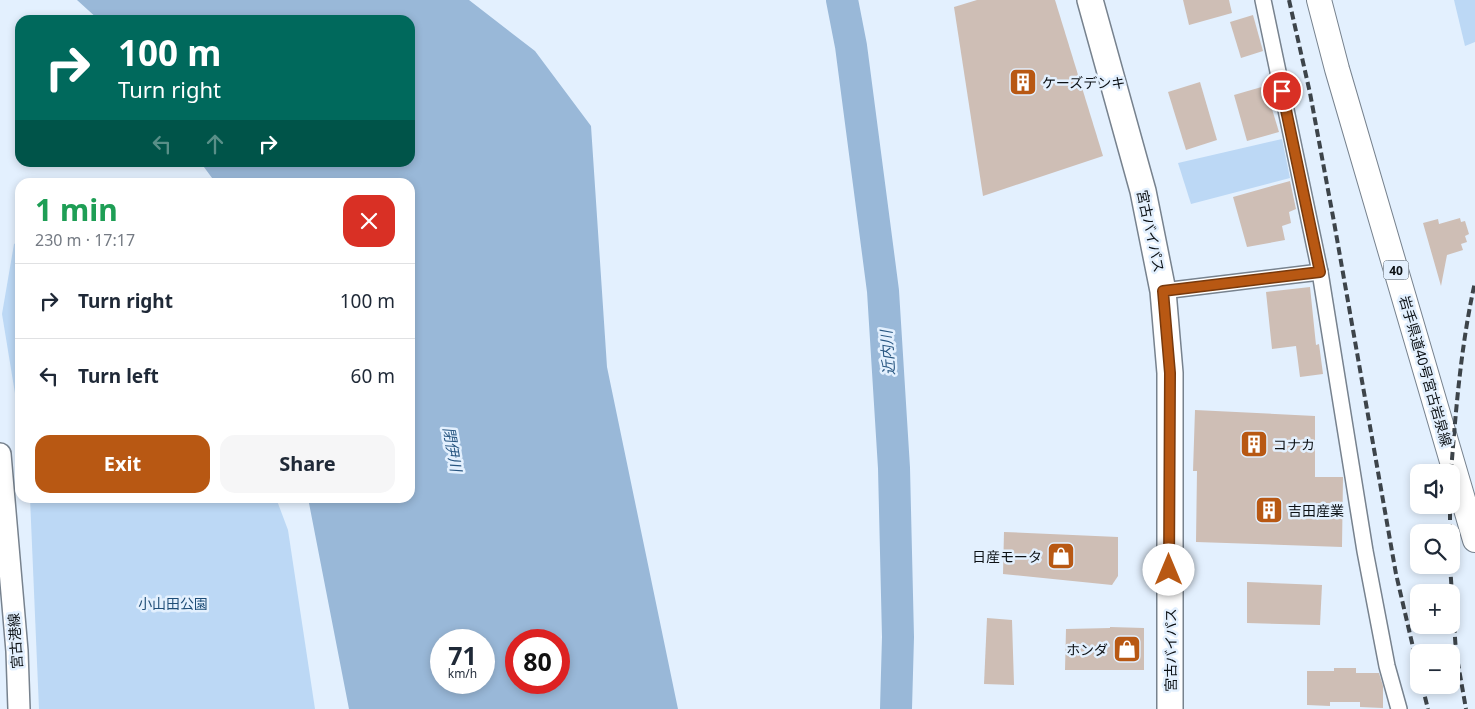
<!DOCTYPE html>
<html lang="en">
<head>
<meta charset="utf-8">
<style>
	body { margin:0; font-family:"Noto Sans","Noto Sans JP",sans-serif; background:#f6f6f7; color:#1f2937; height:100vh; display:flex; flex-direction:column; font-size:19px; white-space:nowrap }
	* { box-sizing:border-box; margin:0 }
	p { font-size:16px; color:#747a83 }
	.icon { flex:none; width:28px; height:28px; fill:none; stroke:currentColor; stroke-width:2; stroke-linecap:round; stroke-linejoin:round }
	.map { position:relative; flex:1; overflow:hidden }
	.details { position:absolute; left:15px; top:178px; width:400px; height:325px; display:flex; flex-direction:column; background:#fff; border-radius:15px; box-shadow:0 2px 8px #0003 }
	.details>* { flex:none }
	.hud { position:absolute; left:15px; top:15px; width:400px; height:152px; border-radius:15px; box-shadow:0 2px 8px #0003; background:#00695c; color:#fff; overflow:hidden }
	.tools { position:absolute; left:1410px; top:464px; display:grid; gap:10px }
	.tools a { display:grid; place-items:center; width:50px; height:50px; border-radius:10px; background:#fff; box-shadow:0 2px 8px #0003; font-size:25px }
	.speed { position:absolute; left:430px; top:629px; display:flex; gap:10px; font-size:25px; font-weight:700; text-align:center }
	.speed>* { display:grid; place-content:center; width:65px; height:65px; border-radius:50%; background:#fff; box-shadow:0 2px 8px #0003; line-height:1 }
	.speed small { font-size:12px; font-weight:400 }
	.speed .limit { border:8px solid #d22; background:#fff; color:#111 }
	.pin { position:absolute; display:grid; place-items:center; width:42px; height:42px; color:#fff; margin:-21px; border:2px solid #fff; border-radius:50%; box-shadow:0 1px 5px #0007 }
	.me { position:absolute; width:55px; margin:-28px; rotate:0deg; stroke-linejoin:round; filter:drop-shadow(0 0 4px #0008) }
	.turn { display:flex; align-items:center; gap:18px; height:105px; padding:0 20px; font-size:22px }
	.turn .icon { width:65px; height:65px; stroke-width:2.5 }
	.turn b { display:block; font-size:35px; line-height:42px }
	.lanes { display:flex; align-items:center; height:48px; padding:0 20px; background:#0003; justify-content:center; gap:25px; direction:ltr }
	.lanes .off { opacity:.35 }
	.round { display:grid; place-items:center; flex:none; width:52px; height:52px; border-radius:15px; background:#f6f6f7 }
	.head { display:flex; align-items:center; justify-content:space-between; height:85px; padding:0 20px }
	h1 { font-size:30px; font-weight:700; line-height:38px; color:#1e9e55 }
	.action { display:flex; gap:10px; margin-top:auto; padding:10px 20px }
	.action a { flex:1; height:58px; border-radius:15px; background:#b85813; color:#fff; font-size:20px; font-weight:700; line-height:58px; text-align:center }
	.action a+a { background:#f6f6f7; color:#1f2937 }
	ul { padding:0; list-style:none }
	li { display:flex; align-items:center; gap:15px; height:75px; padding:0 20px; border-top:1px solid #e0e1e3 }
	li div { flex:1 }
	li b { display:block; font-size:19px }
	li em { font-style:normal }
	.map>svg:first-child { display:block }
</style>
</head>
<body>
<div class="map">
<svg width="1475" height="709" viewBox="0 0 1475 709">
	<rect width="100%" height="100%" fill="#e3f0fe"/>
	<g fill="#bcd8f5">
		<path d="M1454,0h21v42l-10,4z"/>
		<path d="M1282,139l8,39 -99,26 -13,-41z"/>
		<path d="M20,241v183l-18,-110 12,-70z"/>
		<path d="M30,498h246l12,32 27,179h-276z"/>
	</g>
	<path fill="#99b8d8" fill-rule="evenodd" d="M77,0h392l66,51 56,75 16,241 71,342h-329l-41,-211h102v-316h-195l-14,-19 209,-1v-142h-311zM441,640h43v42h-43zM516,640h43v42h-43z"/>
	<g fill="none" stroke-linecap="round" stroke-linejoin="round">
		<path stroke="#99b8d8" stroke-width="32" d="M842,0l9,46 32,245 11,177 4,169 -2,72"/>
	</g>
	<g fill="#cebeb5">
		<path d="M977,0h78l48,156 -120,40 -29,-189z"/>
		<path d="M1183,0h46l3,13 -43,12z"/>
		<path d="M1253,15l10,36 -22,7 -11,-36z"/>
		<path d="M1200,82l17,58 -31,10 -18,-58z"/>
		<path d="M1265,86l14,46 -32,9 -13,-46z"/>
		<path d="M1290,181l6,28 -7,3 2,11 -9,3 3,14 -38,7 -14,-50z"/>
		<path d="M1460,218l1,4 4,-1 4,13 -4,2 2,6 -6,2 2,6 -16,5 -6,31 -18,-63 15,-4 1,5z"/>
		<path d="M1310,287l6,58 3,-1 4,30 -23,3 -4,-31 -24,3 -6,-57z"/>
		<path d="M1195,410l120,6v61h28l-1,70 -146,-5 1,-71h-4z"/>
		<path d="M1004,532l114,5v39l-6,9 -109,-11z"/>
		<path d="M1247,582l75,3 -2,40 -73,-2z"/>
		<path d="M987,618l25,2 2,65 -30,-1z"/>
		<path d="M1110,627l34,1v42h-79l1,-41 44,-1z"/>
		<path d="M1334,668h22v5h23l4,13v22l-23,-1v-5h-30v4l-23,-1v-34h27z"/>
	</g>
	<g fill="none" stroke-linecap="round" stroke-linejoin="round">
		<g stroke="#77828e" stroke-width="18">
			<g id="minor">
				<path d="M1263,0l57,272 45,279 22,115 12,43"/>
				<path d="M1163,291l157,-19"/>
			</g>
		</g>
		<g stroke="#77828e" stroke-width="24">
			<path id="secondary" d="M0,454l17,197 2,58"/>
		</g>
		<g stroke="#77828e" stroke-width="26">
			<path id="primary" d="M1319,0l18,69 138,471"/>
		</g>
		<g stroke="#77828e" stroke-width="28">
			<path id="trunk" d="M1090,0l53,191 20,100 7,82v336"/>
		</g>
		<use href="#minor" stroke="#fff" stroke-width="15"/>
		<use href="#secondary" stroke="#fff" stroke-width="21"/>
		<use href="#primary" stroke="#fff" stroke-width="24"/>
		<use href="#trunk" stroke="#fff" stroke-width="25"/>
		<g stroke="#3d444a" stroke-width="4" stroke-dasharray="8 4" stroke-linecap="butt">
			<path d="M1289,0l21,93 24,129 62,352 23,99"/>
			<path d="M1451,472c5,-64 10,-127 24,-190"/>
			<path d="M1450,532v-27"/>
			<path d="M1450,565l6,87 10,57"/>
			<path d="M1422,685l6,24"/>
		</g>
	</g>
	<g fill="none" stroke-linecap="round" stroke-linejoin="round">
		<g stroke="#78390c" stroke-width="12">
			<path id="route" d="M1169,570l1,-197 -7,-82 157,-19 -38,-181"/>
		</g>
		<use href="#route" stroke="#b85813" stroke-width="9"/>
	</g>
	<defs>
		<g id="building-square" transform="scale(1.4375)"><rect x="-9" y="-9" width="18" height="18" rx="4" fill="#b85813" stroke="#e3f0fe"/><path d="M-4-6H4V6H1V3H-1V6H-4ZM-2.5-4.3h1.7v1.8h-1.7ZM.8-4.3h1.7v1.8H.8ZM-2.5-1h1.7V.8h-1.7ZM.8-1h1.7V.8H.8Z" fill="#fff"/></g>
		<g id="shop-square" transform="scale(1.4375)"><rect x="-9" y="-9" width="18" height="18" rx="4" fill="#b85813" stroke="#e3f0fe"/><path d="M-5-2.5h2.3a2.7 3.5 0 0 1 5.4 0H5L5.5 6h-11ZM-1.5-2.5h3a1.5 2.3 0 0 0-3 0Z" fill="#fff"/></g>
	</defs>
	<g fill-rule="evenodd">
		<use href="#building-square" x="1023" y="82"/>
		<use href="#building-square" x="1254" y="444"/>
		<use href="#building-square" x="1269" y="510"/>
		<use href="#shop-square" x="1061" y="556"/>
		<use href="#shop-square" x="1127" y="649"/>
	</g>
	<g text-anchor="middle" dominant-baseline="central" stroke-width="5" stroke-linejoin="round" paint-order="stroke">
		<rect fill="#e3f0fe" stroke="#4c545b" stroke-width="1" x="1383.5" y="260.5" width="25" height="19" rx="4"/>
		<g font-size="12" font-weight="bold" fill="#0c1115">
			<text x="1396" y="270">40</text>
		</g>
		<g font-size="14" fill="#0c1115" stroke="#e3f0fe" text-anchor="start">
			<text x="1042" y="82">ケーズデンキ</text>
			<text x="1273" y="444">コナカ</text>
			<text x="1288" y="510">吉田産業</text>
			<text x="1042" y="556" text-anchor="end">日産モータ</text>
			<text x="1108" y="649" text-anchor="end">ホンダ</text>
		</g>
		<g font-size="14" fill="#0c1115" stroke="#e3f0fe">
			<text transform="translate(1151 231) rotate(78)">宮古バイパス</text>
			<text transform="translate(1426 371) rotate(74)">岩手県道40号宮古岩泉線</text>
			<text transform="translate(15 641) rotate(-94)">宮古港線</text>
			<text transform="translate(1170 650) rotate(-90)">宮古バイパス</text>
		</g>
		<g font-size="14" fill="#1e4d77" stroke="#e3f0fe">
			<text x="173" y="603">小山田公園</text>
		</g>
		<g font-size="15" font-style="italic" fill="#285681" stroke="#e3f0fe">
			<text transform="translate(887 353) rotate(-94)">近内川</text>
			<text transform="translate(453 449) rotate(80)">閉伊川</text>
		</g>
	</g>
</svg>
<div class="tools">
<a><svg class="icon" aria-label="sound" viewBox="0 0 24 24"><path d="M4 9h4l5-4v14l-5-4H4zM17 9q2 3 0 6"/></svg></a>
<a><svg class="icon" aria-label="search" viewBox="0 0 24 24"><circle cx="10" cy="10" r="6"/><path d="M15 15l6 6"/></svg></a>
<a>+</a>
<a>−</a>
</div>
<div class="speed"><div>71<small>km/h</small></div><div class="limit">80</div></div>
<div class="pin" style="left:1282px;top:91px;background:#d93025"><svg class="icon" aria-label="arrive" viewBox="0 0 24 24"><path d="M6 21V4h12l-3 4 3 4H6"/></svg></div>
<svg class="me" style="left:1169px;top:570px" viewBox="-20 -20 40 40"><circle r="19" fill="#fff"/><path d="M0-13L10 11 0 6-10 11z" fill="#b85813"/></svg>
<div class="hud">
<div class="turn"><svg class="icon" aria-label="right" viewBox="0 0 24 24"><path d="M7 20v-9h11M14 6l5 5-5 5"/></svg><div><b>100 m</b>Turn right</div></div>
<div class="lanes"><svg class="icon off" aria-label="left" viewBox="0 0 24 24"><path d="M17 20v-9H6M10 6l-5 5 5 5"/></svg><svg class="icon off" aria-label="ahead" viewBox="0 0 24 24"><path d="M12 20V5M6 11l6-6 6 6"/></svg><svg class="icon" aria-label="right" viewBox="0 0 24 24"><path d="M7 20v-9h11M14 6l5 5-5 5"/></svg></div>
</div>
<section class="details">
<div class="head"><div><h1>1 min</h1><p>230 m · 17:17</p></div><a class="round" style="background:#d93025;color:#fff"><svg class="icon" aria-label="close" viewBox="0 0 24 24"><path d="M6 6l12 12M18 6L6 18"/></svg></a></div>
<ul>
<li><svg class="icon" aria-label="right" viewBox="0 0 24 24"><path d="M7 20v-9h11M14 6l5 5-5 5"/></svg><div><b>Turn right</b></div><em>100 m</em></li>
<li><svg class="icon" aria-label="left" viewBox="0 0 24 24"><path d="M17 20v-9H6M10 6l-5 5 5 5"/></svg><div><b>Turn left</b></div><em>60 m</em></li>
</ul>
<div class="action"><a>Exit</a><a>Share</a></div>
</section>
</div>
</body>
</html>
